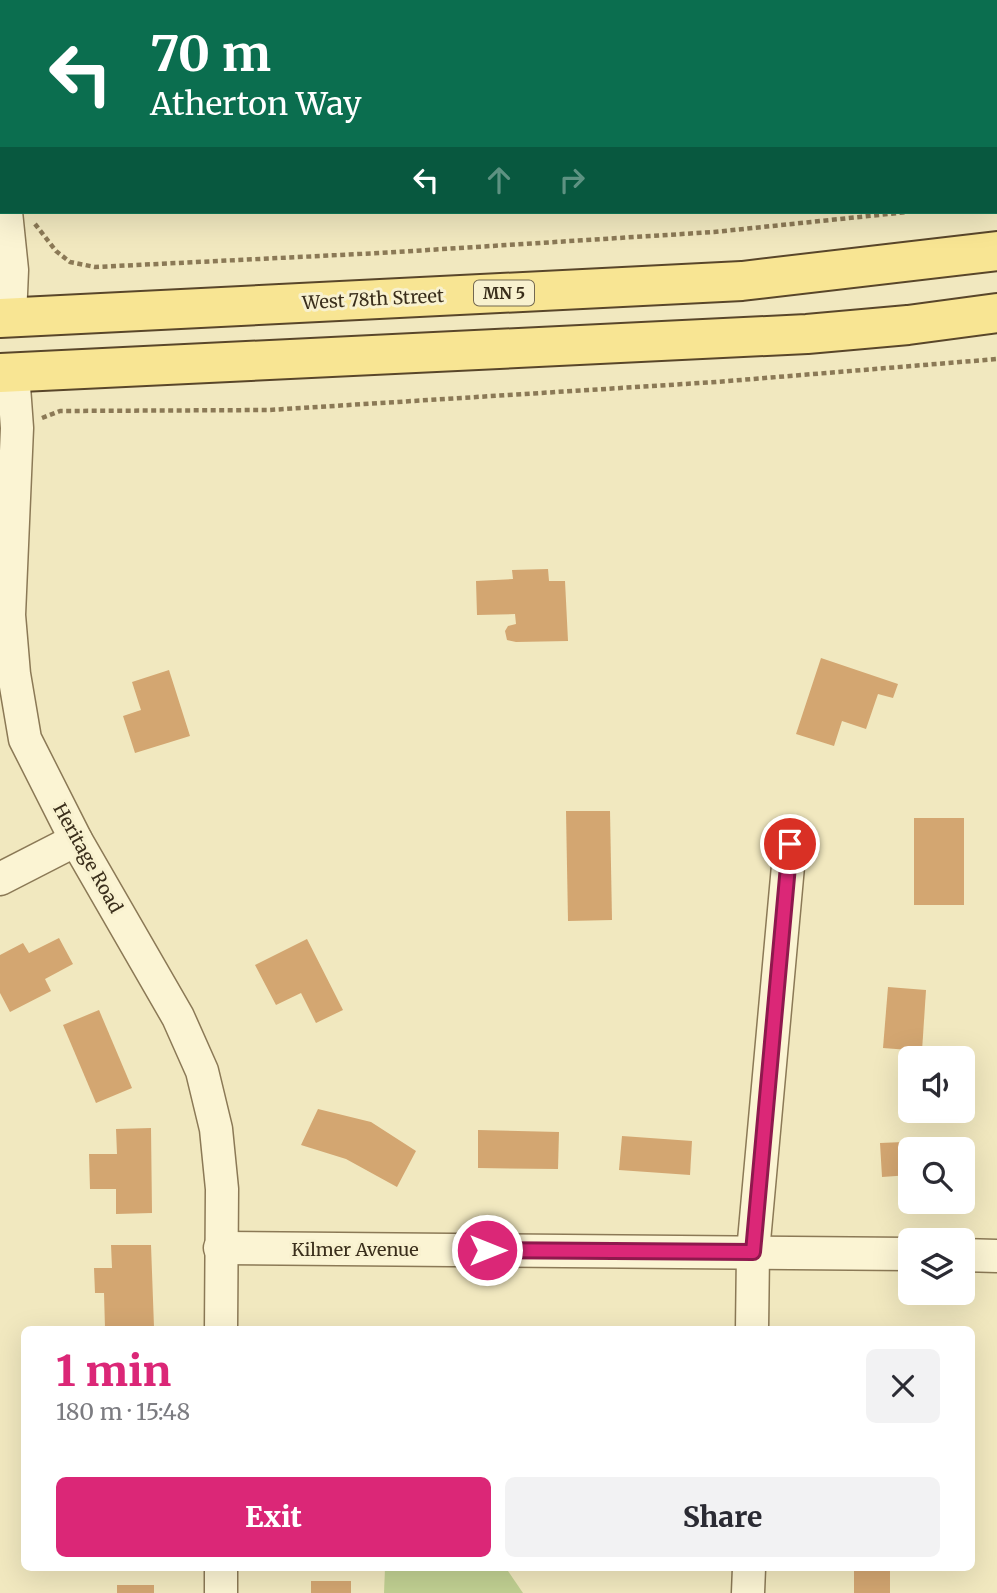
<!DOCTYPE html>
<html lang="en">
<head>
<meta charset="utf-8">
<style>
	body { margin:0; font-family:Merriweather,serif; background:#f2f2f3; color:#2b2b33; height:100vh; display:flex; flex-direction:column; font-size:26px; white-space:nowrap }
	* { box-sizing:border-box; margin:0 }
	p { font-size:23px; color:#7c7c81 }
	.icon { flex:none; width:38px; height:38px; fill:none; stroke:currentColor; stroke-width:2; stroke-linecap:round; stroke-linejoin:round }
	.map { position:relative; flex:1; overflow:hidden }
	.side { position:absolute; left:21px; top:1326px; width:954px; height:245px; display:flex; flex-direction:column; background:#fff; border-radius:10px; box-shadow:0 7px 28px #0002 }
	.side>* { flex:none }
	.top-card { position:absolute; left:0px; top:0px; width:998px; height:214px; box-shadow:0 7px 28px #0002; background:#0b6e4f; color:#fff; overflow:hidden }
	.tools { position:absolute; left:898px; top:1046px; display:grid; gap:14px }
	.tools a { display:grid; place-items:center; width:77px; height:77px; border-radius:10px; background:#fff; box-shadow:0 7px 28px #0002; font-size:35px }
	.pin { position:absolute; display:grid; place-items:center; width:60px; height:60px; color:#fff; margin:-30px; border:4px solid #fff; border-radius:50%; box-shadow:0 2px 7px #0007 }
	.me { position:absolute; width:77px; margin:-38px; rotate:90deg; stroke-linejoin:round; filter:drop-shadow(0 0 5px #0008) }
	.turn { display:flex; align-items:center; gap:24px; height:147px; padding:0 35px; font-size:32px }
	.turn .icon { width:91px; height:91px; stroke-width:2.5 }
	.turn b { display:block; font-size:49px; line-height:60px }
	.lanes { display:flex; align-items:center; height:66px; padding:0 35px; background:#0003; justify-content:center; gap:35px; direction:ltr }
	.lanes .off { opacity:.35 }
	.round { display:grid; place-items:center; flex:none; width:74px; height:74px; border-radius:10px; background:#f2f2f3 }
	.overview { display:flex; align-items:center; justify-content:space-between; height:119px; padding:0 35px }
	h1 { font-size:42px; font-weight:800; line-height:52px; color:#db2777 }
	.action { display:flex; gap:14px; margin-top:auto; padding:14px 35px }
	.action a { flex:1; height:80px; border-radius:10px; background:#db2777; color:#fff; font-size:28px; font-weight:800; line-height:80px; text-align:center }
	.action a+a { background:#f2f2f3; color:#2b2b33 }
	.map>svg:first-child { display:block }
</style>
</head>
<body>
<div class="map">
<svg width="997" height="1593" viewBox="0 0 997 1593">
	<rect width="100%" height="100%" fill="#f1e8bf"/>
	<path fill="#c1d092" d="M385,1568h121l17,25h-139z"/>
	<g fill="#d3a671">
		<path d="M548,569l1,12h16l3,60 -52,1 -9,-2 -2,-9 3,-5 8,-2 -1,-10 -38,1 -1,-34 37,-2 -1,-9z"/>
		<path d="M821,658l77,26 -5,14 -15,-4 -12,35 -24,-8 -8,25 -38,-12z"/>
		<path d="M169,670l21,66 -55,17 -12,-37 18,-6 -9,-28z"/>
		<path d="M566,811h44l2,109 -44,1z"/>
		<rect x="914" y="818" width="50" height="87"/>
		<path d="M59,938l14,26 -28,15 6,12 -41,21 -10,-19v-38l23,-12 6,10z"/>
		<path d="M307,939l36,71 -27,13 -15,-30 -25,12 -21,-40z"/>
		<path d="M888,987l38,3 -4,61 -39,-3z"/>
		<path d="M99,1010l33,78 -36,15 -33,-78z"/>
		<path d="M318,1109l53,13 45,29 -19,36 -51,-28 -45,-14z"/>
		<path d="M151,1128l1,85 -36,1v-25h-26l-1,-35h28l-1,-25z"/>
		<path d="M478,1130l81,2 -1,37 -80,-1z"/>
		<path d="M622,1136l70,5 -2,34 -71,-5z"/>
		<path d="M951,1140l1,10h-42v25l-28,2 -2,-34z"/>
		<path d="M111,1245h40l3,82 -49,1 -1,-35h-9l-1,-25h18z"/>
		<rect x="622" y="1326" width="37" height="4"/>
		<rect x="854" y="1568" width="36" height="25"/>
		<rect x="311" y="1581" width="40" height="12"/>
		<rect x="117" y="1585" width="37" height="8"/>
	</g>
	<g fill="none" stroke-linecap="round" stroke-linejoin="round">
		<g stroke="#8b7956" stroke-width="35">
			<g id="minor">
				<path d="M305,0l2,2"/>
				<path d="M6,212l6,58 -2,47"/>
				<path d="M13,373l4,55 -8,187 5,59 11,65 51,101 102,177 24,54 14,58 6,60 -1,141"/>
				<path d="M0,879l76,-39"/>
				<path d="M220,1248l690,6"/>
				<path d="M962,1255l35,1"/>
				<path d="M752,1330l1,-78 37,-408"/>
				<path d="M221,1593v-25"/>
				<path d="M748,1593l1,-25"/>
			</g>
		</g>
		<g stroke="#59462a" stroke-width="42">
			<g id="major">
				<path d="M0,318l742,-37 255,-30"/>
				<path d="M0,373l807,-39 101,-9 89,-12"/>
			</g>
		</g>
		<g stroke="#8b7956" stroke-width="4.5" stroke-dasharray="5 3.5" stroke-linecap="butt">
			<path d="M996,199h1"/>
			<path d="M35,224l21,27 14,11 25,5 285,-14 334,-21 193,-20"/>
			<path d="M42,418l18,-7 209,-1 447,-28 281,-23"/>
		</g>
		<use href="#minor" stroke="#fbf4d3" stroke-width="32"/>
		<use href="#major" stroke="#f8e593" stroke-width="38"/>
	</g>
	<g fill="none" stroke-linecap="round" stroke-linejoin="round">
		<g stroke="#8e194d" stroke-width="18">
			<path id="route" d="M487,1250l266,2 37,-408"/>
		</g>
		<use href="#route" stroke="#db2777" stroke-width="12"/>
	</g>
	<g text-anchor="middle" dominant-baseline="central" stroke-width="6" stroke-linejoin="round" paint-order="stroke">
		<rect fill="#f8f1cf" stroke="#736851" stroke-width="2" x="474" y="280.5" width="60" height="25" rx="5"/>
		<g font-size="16" font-weight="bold" fill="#3a2e1b">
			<text x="504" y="293">MN 5</text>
		</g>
		<g font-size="18" fill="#3a2e1b" stroke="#f8f1cf">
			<text transform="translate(373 299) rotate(-3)">West 78th Street</text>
			<text transform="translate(88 858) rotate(61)">Heritage Road</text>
			<text x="355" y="1249">Kilmer Avenue</text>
		</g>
	</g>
</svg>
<div class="tools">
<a><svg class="icon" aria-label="sound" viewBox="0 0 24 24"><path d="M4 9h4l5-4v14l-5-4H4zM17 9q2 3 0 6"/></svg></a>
<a><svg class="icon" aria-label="search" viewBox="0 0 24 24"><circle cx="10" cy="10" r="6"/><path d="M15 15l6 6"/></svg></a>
<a><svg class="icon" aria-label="layers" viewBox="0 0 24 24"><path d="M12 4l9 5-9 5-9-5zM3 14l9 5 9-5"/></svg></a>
</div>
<div class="pin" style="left:790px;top:844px;background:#d93025"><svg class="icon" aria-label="arrive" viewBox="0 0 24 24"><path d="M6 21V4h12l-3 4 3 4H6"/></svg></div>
<svg class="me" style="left:487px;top:1250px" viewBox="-20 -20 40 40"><circle r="17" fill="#db2777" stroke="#fff" stroke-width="3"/><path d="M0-11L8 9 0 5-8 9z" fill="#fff"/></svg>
<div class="top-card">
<div class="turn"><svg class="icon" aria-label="left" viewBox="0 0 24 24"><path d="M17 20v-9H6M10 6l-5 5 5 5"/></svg><div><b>70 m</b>Atherton Way</div></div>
<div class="lanes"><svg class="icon" aria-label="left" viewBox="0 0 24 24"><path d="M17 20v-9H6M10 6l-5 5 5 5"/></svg><svg class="icon off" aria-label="ahead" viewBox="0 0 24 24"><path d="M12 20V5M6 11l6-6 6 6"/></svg><svg class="icon off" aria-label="right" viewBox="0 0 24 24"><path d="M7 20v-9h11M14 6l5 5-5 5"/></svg></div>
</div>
<section class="side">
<div class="overview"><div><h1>1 min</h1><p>180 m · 15:48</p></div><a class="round"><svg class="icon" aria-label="close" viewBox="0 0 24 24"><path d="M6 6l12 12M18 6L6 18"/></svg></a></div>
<div class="action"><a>Exit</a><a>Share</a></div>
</section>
</div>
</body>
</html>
